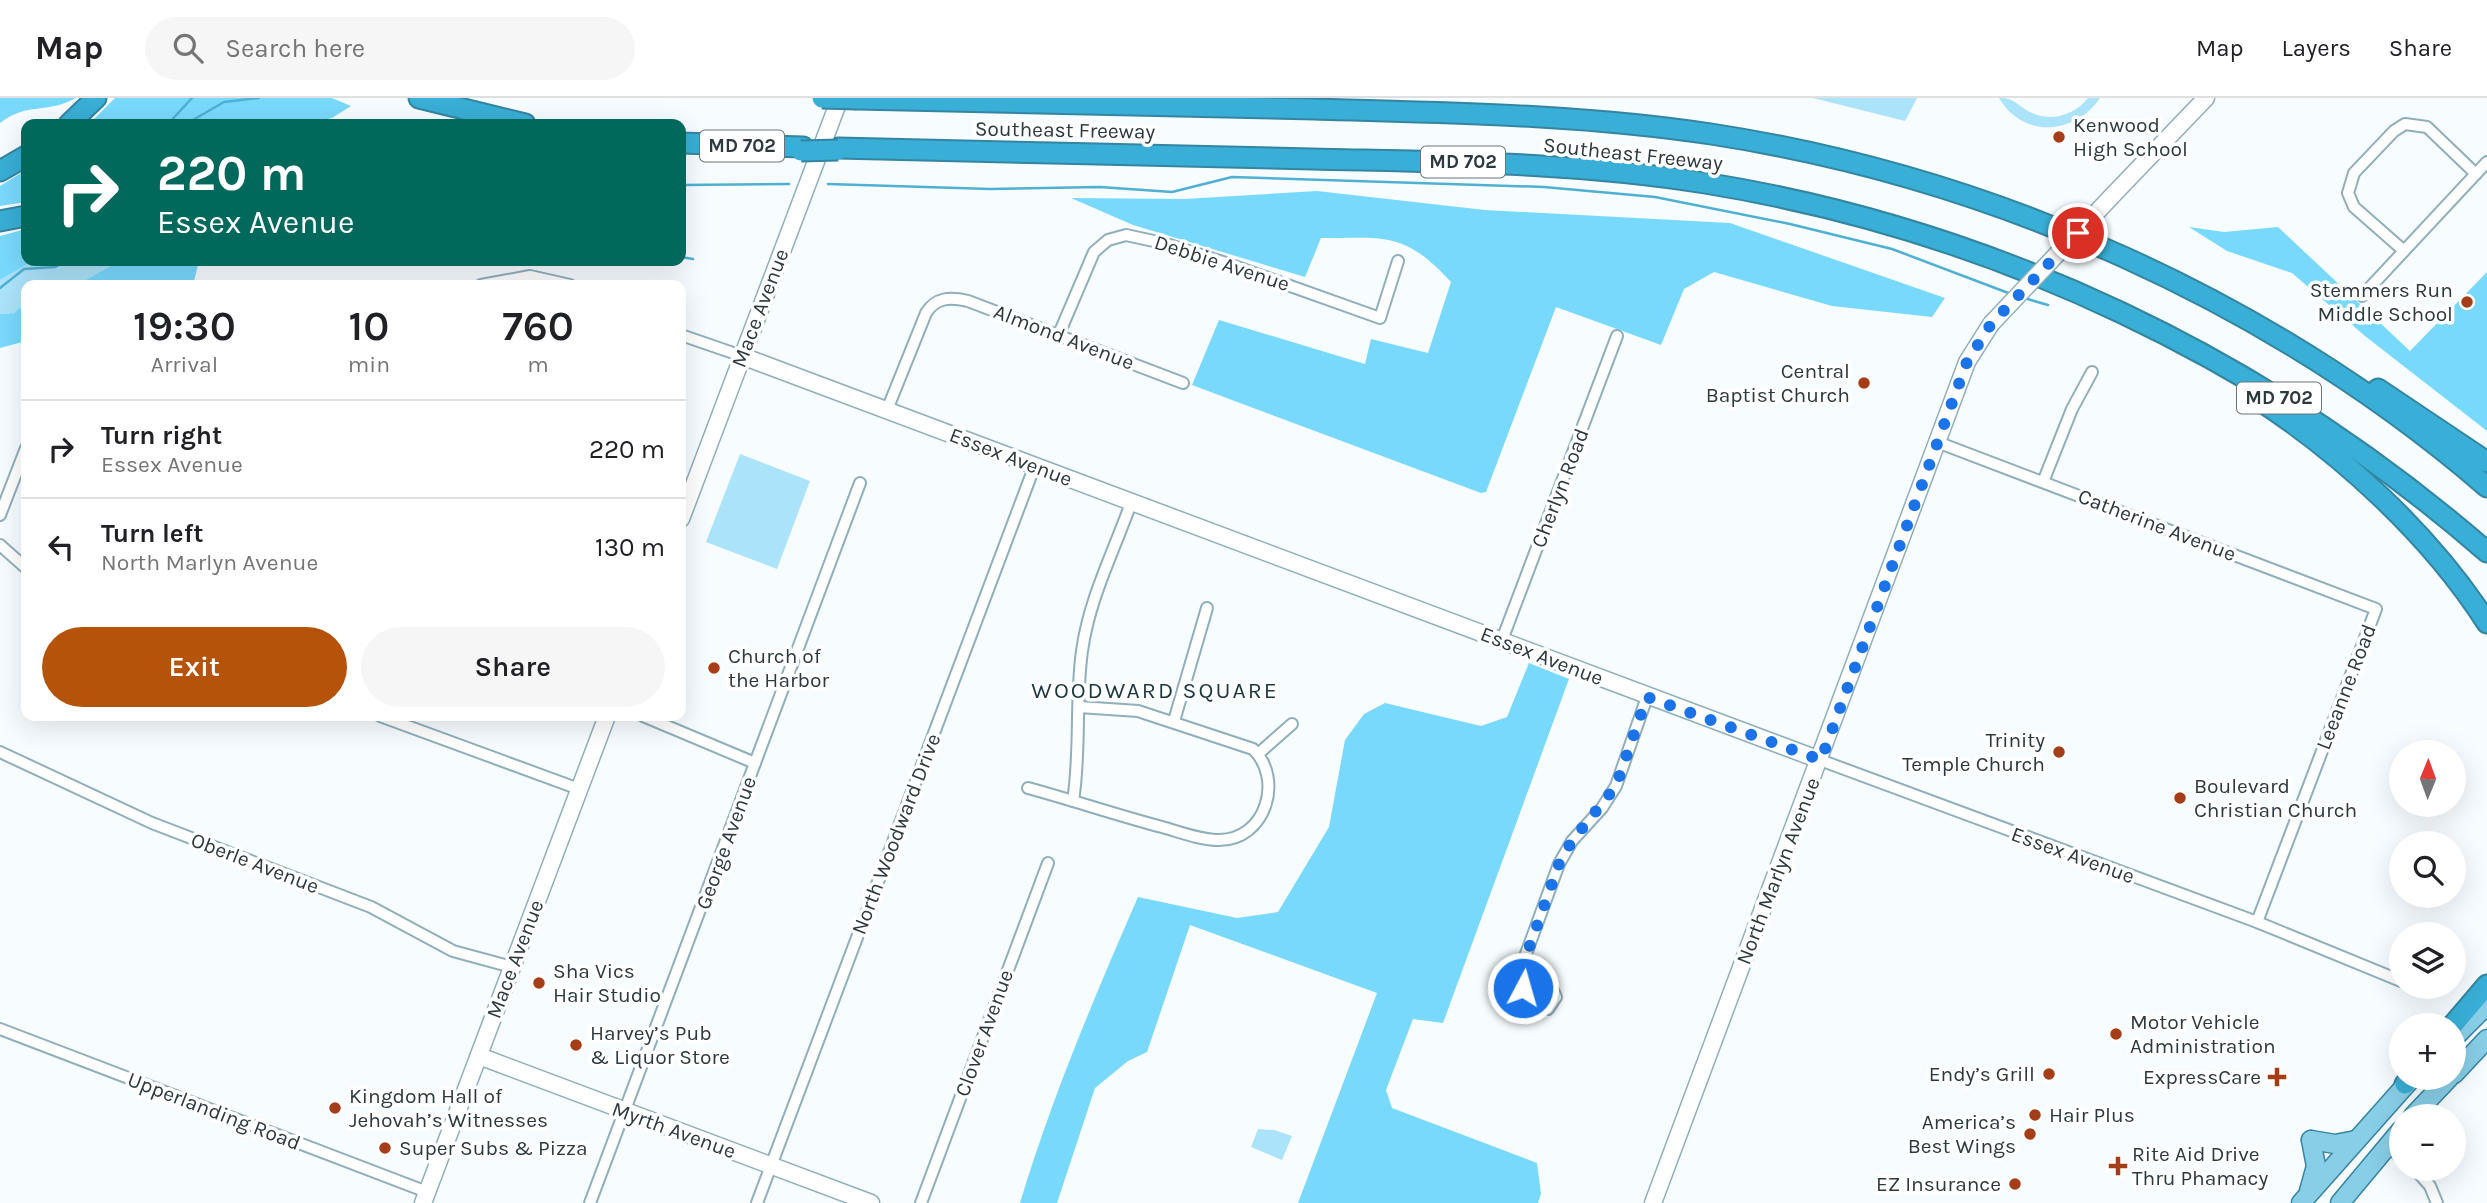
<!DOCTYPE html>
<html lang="en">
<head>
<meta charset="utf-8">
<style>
	body { margin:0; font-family:Karla,sans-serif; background:#f6f6f6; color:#202124; height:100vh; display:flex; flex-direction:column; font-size:26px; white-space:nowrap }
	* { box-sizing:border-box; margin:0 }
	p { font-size:23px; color:#757577 }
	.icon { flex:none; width:38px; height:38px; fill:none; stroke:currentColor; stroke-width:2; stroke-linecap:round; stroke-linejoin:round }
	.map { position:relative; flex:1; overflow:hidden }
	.drawer { position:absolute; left:21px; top:182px; width:665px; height:441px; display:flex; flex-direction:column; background:#fff; border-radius:14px; box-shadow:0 7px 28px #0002 }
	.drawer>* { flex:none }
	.guide { position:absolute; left:21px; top:21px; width:665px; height:147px; border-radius:14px; box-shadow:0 7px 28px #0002; background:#00695c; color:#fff; overflow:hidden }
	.needle { width:46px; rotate:1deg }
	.controls { position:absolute; left:2389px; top:642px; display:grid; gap:14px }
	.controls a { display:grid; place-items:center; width:77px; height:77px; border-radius:50%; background:#fff; box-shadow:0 7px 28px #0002; font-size:35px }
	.pin { position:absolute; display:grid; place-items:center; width:60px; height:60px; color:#fff; margin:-30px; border:4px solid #fff; border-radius:50%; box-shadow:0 2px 7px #0007 }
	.me { position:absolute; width:77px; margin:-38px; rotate:6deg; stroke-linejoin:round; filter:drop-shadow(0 0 5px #0008) }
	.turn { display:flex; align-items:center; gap:24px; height:147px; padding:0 21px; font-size:32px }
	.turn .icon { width:91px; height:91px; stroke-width:2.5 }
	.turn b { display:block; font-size:49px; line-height:60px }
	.eta { display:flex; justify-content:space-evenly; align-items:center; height:119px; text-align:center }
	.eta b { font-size:42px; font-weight:600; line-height:49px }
	.cta { display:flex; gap:14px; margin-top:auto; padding:14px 21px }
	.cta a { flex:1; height:80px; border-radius:42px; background:#b45309; color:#fff; font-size:28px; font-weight:600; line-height:80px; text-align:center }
	.cta a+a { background:#f6f6f6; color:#202124 }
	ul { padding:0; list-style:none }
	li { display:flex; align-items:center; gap:21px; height:98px; padding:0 21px; border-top:2px solid #e0e0e0 }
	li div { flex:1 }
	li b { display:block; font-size:26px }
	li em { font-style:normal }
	header { display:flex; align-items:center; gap:42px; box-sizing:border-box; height:98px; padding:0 35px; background:#fff; border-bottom:2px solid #e0e0e0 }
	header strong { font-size:33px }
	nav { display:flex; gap:38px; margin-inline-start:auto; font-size:24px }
	.search { width:490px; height:63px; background:#f6f6f6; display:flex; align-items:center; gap:18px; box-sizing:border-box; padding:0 24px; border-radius:38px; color:#757577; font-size:26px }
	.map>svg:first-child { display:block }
</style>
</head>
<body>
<header>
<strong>Map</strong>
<div class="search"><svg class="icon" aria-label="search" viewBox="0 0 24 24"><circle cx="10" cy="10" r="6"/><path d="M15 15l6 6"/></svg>Search here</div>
<nav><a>Map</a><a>Layers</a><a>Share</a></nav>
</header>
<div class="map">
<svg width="2487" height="1105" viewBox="0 0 2487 1105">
	<rect width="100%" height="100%" fill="#f6fcff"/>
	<g fill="#abe3fa">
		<path d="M1813,0h104l-12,23z"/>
		<path d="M1999,0c15,0 17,6 29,13 20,12 46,5 60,-13h12c-25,37 -77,41 -101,0z"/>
		<path d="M33,163h86l-42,24h-51v18l-12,10 -14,1v-34z"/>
		<path d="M740,356l70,27 -33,88 -71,-27z"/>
		<path d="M1258,1031l16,1 18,6 -10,24 -31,-13z"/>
	</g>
	<g fill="#79d9fd">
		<path d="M0,0h76c-29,16 -49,4 -76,25z"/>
		<path d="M115,0h217l19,8 -19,12 -28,6h-215z"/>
		<path d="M26,72v32l-26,4v-20z"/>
		<path d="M1317,93l168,19 245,13 215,75 -13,19 -100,-11 -118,-34 -30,17 -23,56 -105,-38 -70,185 -5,1 -289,-108 27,-65 146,44 6,-25 57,14 23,-71c-47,-51 -65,-44 -130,-44l-16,39 -172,-52 -62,-27 113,1z"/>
		<path d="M2189,129l35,5 54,-5 132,124 77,-79v159l-122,-95 -73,-63 -65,-22z"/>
		<path d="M26,131v32h7l-33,19v-44z"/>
		<path d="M119,163h80l-6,24h-116z"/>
		<path d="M26,205v38l-26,7v-34l14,-1z"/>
		<path d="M1529,565l40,16 -126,344 -30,-4 -27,71 6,18 145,55 4,31 -3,9h-240l79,-210 -187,-68 -43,127 -19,9 -33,27 -38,115h-37c32,-106 74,-205 118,-306l99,21 41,-6 51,-85 16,-87 19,-26 21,-11 96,23 26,-9z"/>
	</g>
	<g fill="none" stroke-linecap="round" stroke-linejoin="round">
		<g stroke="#4fb0d3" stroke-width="2.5">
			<path d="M168,26l24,-26"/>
			<path d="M186,26l38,-22 35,-4"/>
			<path d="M828,86l162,5 110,-2 72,5 60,-15 312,10 111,10 135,27 102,25 119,45"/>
			<path d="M681,87l108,-1"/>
			<path d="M681,159l12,2"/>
			<path d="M0,190l24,-19 31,-2 12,-6"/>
			<path d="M2024,200l24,7"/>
		</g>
		<g stroke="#90afbc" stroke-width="14">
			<g id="street">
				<path d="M2403,152l-49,-43 -6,-14 6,-20 40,-42 11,-7 22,3 49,47"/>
				<path d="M481,187l49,-9 40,9"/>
				<path d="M2362,198l125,-134"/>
				<path d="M1059,236l35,-82 14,-12 18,-5 37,8 63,20 154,55 18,-57"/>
				<path d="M681,237l61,21"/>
				<path d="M887,312l39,-97c10,-16 24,-16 42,-12l215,82"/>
				<path d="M1937,344l439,167 -119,313"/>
				<path d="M2043,384l29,-73 20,-37"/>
				<path d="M0,417l26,-67"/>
				<path d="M0,447l26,23"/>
				<path d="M1502,542l115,-304"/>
				<path d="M380,618l199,73"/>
				<path d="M643,618l112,47"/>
				<path d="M1174,623l33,-113"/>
				<path d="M0,654l152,71 219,84 82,44 59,16"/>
				<path d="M1258,656l34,-30"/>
				<path d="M1820,662l437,162 144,59"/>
				<path d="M1028,690c44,12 89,27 134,39 18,5 38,13 57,13 47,0 65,-61 34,-91l-115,-38 -59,-4"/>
				<path d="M1073,703c8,-50 2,-101 9,-150 7,-52 32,-100 49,-148"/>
				<path d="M1523,870l29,20 4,9 -8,12c-26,0 -27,-26 -25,-47l36,-98 13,-23 30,-33 14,-22 31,-89"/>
				<path d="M2414,889l3,1"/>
				<path d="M0,931l427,163"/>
				<path d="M2387,1048l14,11"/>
				<path d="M2415,1071l15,17 7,17"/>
				<path d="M590,1105l270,-720"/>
				<path d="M757,1105l278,-738"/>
				<path d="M921,1105l127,-340"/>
			</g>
		</g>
		<g stroke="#90afbc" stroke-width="19">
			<g id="secondary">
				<path d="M2112,98l94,-98"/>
				<path d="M742,258l1078,404"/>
				<path d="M681,421l159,-421"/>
				<path d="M479,958l392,147"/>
				<path d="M423,1105l184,-487"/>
				<path d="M1653,1105l314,-841 24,-38"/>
			</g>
		</g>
		<g stroke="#3485a1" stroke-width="21">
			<g id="primary">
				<path d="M2454,940l33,-33"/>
				<path d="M2454,976l33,-35"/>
				<path d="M2413,1018l36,-38"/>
				<path d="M2311,1042l24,4 21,-4"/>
				<path d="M2309,1093l7,-25 -5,-26"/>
				<path d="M2301,1105l111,-125"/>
				<path d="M2340,1105l61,-73"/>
			</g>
		</g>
		<g stroke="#3485a1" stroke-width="23">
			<g id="highway">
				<path d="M419,0l106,26"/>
				<path d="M857,1c153,3 305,7 458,10 132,4 264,5 396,25 281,43 560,167 776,353"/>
				<path d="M69,26l27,-26"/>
				<path d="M681,45l122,4"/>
				<path d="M838,50c158,4 316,7 474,11 131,3 263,3 393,24 290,47 560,176 782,369"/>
				<path d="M0,73l26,-15"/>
				<path d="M0,123l26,-5"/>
				<path d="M2378,291l109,73"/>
				<path d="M2253,298c88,57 177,138 234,227"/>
				<path d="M2452,928l35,-41"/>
				<path d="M2405,986l5,-6"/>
			</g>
		</g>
		<use href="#street" stroke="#fff" stroke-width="10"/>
		<use href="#secondary" stroke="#fff" stroke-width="16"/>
		<use href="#primary" stroke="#88cee6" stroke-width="18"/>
		<use href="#highway" stroke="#39aed6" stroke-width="19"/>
		<g stroke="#90afbc" stroke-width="19" stroke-linecap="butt">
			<path id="secondary-bridge" d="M1991,226l121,-128"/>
		</g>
		<g stroke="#3485a1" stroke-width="23" stroke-linecap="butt">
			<g id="highway-bridge">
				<path d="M822,0l35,1"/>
				<path d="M801,53l37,-1"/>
			</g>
		</g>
		<use href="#secondary-bridge" stroke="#fff" stroke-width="16"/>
		<use href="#highway-bridge" stroke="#39aed6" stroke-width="19"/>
	</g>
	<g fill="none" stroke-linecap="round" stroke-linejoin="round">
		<path stroke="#1a73e8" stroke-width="12" stroke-dasharray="0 21.6" d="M1523,890l1,-26 35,-98 13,-23 44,-55 31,-89 174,63 146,-398 24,-38 87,-91"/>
	</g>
	<g fill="#a53e18" stroke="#fff" stroke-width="2.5">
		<circle cx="2059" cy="39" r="7"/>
		<circle cx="2467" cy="204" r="7"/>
		<circle cx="1864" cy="285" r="7"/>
		<circle cx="714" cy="570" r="7"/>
		<circle cx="2059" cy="654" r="7"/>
		<circle cx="2180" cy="700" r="7"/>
		<circle cx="539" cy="885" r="7"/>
		<circle cx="2116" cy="936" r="7"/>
		<circle cx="576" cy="947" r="7"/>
		<circle cx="2049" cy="976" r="7"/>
		<path d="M2273.5 968.5h7v7h7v7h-7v7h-7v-7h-7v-7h7z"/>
		<circle cx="335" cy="1010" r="7"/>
		<circle cx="2035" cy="1017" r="7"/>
		<circle cx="2030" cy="1036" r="7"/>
		<circle cx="385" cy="1050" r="7"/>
		<path d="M2114.5 1057.5h7v7h7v7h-7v7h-7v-7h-7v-7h7z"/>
		<circle cx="2015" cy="1086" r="7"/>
	</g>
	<g text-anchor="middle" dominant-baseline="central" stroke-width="7" stroke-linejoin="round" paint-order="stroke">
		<g fill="#fff" stroke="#6b7478" stroke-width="2">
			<rect x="700" y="32.5" width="84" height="31" rx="5"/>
			<rect x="1421" y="48.5" width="84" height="31" rx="5"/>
			<rect x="2237" y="284.5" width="84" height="31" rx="5"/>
		</g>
		<g font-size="19" font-weight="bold" fill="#2c393e">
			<text x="742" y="48">MD 702</text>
			<text x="1463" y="64">MD 702</text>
			<text x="2279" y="300">MD 702</text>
		</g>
		<g font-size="21" fill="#2c393e" stroke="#fff" text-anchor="start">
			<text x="2073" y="27">Kenwood<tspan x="2073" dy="24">High School</tspan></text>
			<text x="2453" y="192" text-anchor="end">Stemmers Run<tspan x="2453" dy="24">Middle School</tspan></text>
			<text x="1850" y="273" text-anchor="end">Central<tspan x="1850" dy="24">Baptist Church</tspan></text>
			<text x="728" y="558">Church of<tspan x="728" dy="24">the Harbor</tspan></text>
			<text x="2045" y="642" text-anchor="end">Trinity<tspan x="2045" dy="24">Temple Church</tspan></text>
			<text x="2194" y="688">Boulevard<tspan x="2194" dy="24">Christian Church</tspan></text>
			<text x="553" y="873">Sha Vics<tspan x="553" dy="24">Hair Studio</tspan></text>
			<text x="2130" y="924">Motor Vehicle<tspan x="2130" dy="24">Administration</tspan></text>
			<text x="590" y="935">Harvey’s Pub<tspan x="590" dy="24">&amp; Liquor Store</tspan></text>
			<text x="2035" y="976" text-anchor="end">Endy’s Grill</text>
			<text x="2261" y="979" text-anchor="end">ExpressCare</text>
			<text x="349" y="998">Kingdom Hall of<tspan x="349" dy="24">Jehovah’s Witnesses</tspan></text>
			<text x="2049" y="1017">Hair Plus</text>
			<text x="2016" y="1024" text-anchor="end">America’s<tspan x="2016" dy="24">Best Wings</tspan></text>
			<text x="399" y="1050">Super Subs &amp; Pizza</text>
			<text x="2132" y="1056">Rite Aid Drive<tspan x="2132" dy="24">Thru Phamacy</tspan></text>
			<text x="2001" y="1086" text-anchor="end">EZ Insurance</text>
		</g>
		<g font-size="21" fill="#2c393e" stroke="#fff">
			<text transform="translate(1065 32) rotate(1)">Southeast Freeway</text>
			<text transform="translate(1633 56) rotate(6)">Southeast Freeway</text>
			<text transform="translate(1222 165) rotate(18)">Debbie Avenue</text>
			<text transform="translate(760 210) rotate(-69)">Mace Avenue</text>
			<text transform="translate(1064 239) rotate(21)">Almond Avenue</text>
			<text transform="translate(1011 359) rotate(21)">Essex Avenue</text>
			<text transform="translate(1560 390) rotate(-69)">Cherlyn Road</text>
			<text transform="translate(2157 427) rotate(21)">Catherine Avenue</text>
			<text transform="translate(1542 558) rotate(21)">Essex Avenue</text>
			<text transform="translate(2346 589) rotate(-69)">Leeanne Road</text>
			<text transform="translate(896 736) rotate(-69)">North Woodward Drive</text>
			<text transform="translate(726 745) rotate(-70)">George Avenue</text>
			<text transform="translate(2073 757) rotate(20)">Essex Avenue</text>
			<text transform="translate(255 765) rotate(21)">Oberle Avenue</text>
			<text transform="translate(1778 773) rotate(-69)">North Marlyn Avenue</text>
			<text transform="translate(515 861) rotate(-69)">Mace Avenue</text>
			<text transform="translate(984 935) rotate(-70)">Clover Avenue</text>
			<text transform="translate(214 1013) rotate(21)">Upperlanding Road</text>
			<text transform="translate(674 1032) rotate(20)">Myrth Avenue</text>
		</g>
		<g font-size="23" letter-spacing="2" fill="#1b3742" stroke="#fff">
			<text x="1155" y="592">WOODWARD SQUARE</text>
		</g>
	</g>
</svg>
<div class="controls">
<a><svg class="needle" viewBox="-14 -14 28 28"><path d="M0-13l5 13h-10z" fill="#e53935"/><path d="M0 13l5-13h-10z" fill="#757577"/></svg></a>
<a><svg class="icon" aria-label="search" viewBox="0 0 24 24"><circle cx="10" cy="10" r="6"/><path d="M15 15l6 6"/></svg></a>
<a><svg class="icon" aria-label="layers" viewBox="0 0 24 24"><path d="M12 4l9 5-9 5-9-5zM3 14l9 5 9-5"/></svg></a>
<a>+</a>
<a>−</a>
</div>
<div class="pin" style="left:2078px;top:135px;background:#d93025"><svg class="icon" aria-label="arrive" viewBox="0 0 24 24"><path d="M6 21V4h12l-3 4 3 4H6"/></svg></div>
<svg class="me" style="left:1523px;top:890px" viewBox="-20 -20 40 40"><circle r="17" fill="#1a73e8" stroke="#fff" stroke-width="3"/><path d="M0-11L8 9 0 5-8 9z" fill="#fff"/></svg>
<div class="guide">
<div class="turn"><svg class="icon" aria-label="right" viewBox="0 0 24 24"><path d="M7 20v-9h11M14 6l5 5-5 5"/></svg><div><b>220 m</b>Essex Avenue</div></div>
</div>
<section class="drawer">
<div class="eta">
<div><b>19:30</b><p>Arrival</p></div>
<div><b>10</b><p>min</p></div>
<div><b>760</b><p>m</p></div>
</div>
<ul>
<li><svg class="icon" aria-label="right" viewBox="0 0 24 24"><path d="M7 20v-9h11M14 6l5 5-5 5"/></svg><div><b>Turn right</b><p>Essex Avenue</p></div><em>220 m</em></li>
<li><svg class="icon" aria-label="left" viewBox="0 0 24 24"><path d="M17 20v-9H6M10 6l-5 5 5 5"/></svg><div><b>Turn left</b><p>North Marlyn Avenue</p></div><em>130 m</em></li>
</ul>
<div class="cta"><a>Exit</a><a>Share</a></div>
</section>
</div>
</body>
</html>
